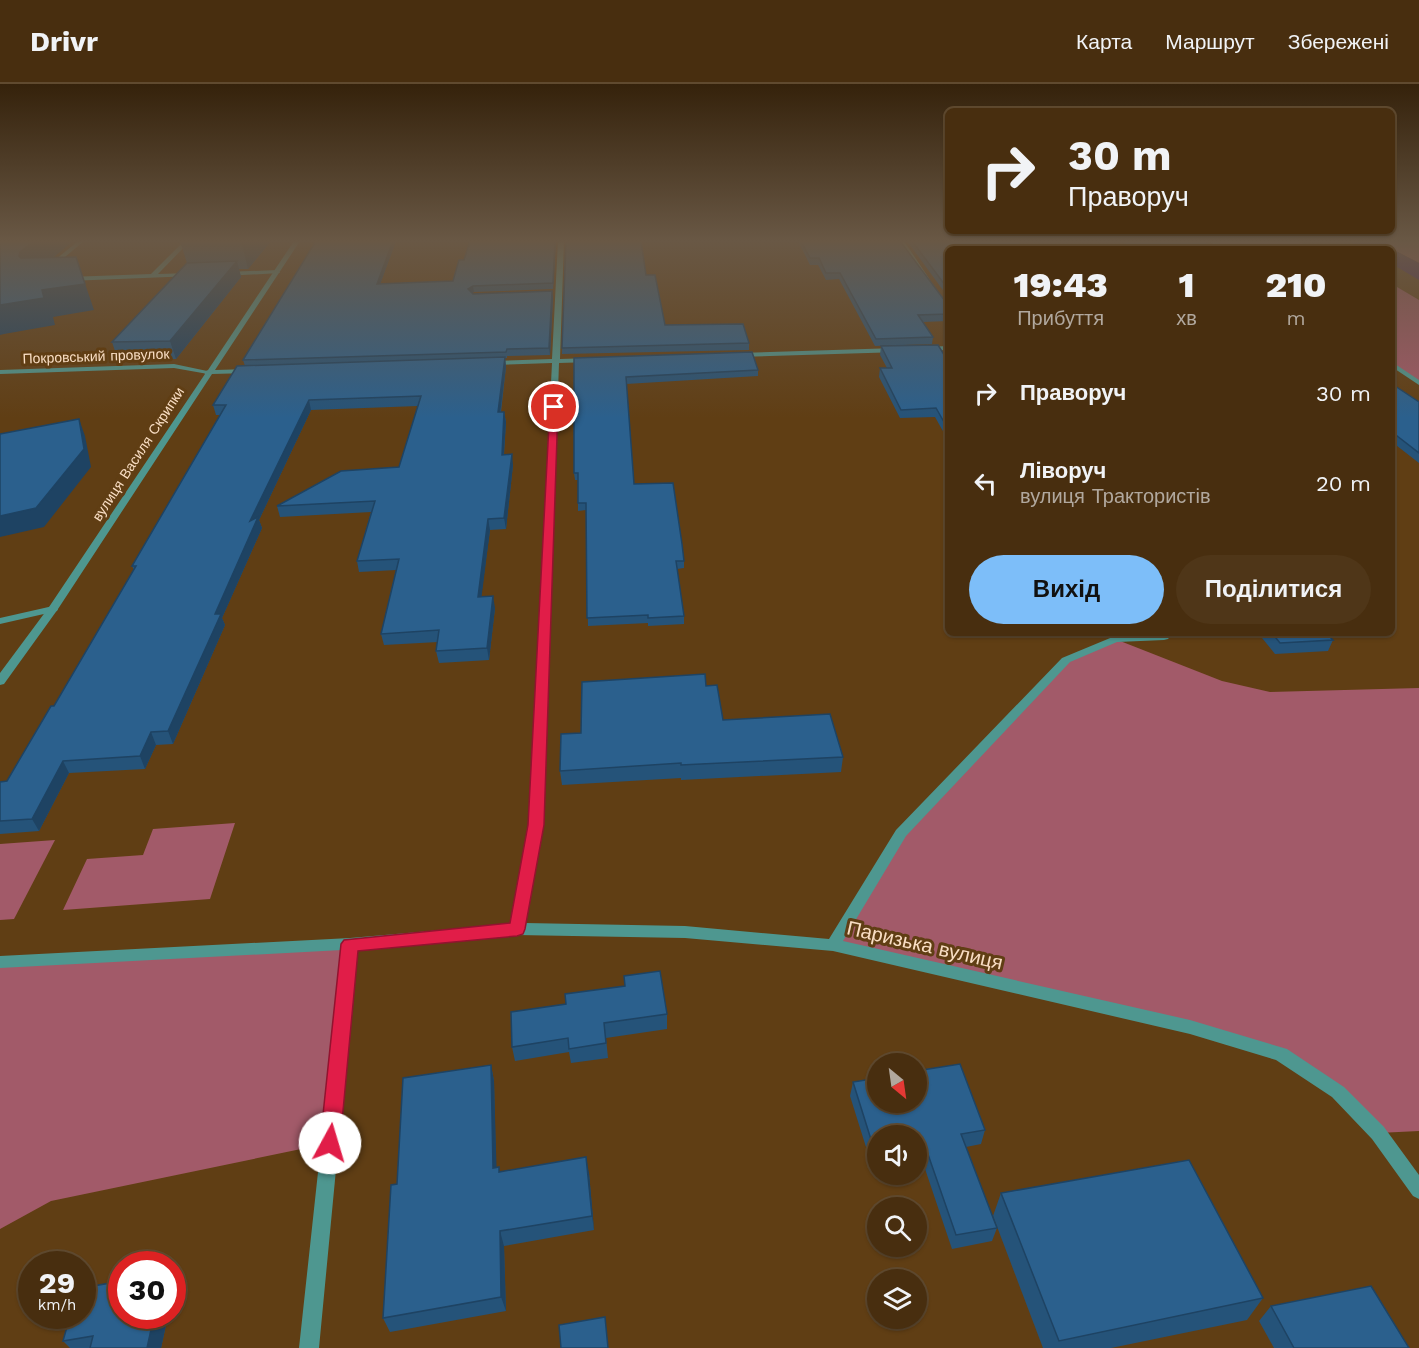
<!DOCTYPE html>
<html lang="uk">
<head>
<meta charset="utf-8">
<style>
	body { margin:0; font-family:"Work Sans",sans-serif; background:#4f3618; color:#f1f3f6; height:100vh; display:flex; flex-direction:column; font-size:22px; white-space:nowrap }
	* { box-sizing:border-box; margin:0 }
	p { font-size:20px; color:#b1a89e }
	.icon { flex:none; width:33px; height:33px; fill:none; stroke:currentColor; stroke-width:2; stroke-linecap:round; stroke-linejoin:round }
	.map { position:relative; flex:1; overflow:hidden }
	.details { position:absolute; left:945px; top:162px; width:450px; height:390px; display:flex; flex-direction:column; background:#482e0f; border-radius:9px; box-shadow:0 2px 4px #0004,0 0 0 2px #604a2f }
	.details>* { flex:none }
	.hud { position:absolute; left:945px; top:24px; width:450px; height:126px; border-radius:9px; box-shadow:0 2px 4px #0004,0 0 0 2px #604a2f; background:#482e0f; color:#f1f3f6; overflow:hidden }
	.needle { width:39px; rotate:151deg }
	.fabs { position:absolute; left:867px; top:969px; display:grid; gap:12px }
	.fabs a { display:grid; place-items:center; width:60px; height:60px; border-radius:50%; background:#482e0f; box-shadow:0 2px 4px #0004,0 0 0 2px #604a2f; font-size:30px }
	.speed { position:absolute; left:18px; top:1167px; display:flex; gap:12px; font-size:30px; font-weight:700; text-align:center }
	.speed>* { display:grid; place-content:center; width:78px; height:78px; border-radius:50%; background:#482e0f; box-shadow:0 2px 4px #0004,0 0 0 2px #604a2f; line-height:1 }
	.speed small { font-size:15px; font-weight:400 }
	.speed .limit { border:9px solid #d22; background:#fff; color:#111 }
	.pin { position:absolute; display:grid; place-items:center; width:51px; height:51px; color:#fff; margin:-26px; border:3px solid #fff; border-radius:50%; box-shadow:0 2px 6px #0007 }
	.me { position:absolute; width:66px; margin:-33px; rotate:6deg; stroke-linejoin:round; filter:drop-shadow(0 0 4px #0008) }
	.turn { display:flex; align-items:center; gap:21px; height:126px; padding:0 24px; font-size:27px }
	.turn .icon { width:78px; height:78px; stroke-width:2.5 }
	.turn b { display:block; font-size:42px; line-height:51px }
	.eta { display:flex; justify-content:space-evenly; align-items:center; height:102px; text-align:center }
	.eta b { font-size:36px; font-weight:800; line-height:42px }
	.action { display:flex; gap:12px; margin-top:auto; padding:12px 24px }
	.action a { flex:1; height:69px; border-radius:36px; background:#7dbef9; color:#111; font-size:24px; font-weight:800; line-height:69px; text-align:center }
	.action a+a { background:#4f3618; color:#f1f3f6 }
	ul { padding:0; list-style:none }
	li { display:flex; align-items:center; gap:18px; height:90px; padding:0 24px }
	li div { flex:1 }
	li b { display:block; font-size:22px }
	li em { font-style:normal }
	header { display:flex; align-items:center; gap:36px; box-sizing:border-box; height:84px; padding:0 30px; background:#482e0f; border-bottom:2px solid #604a2f }
	header strong { font-size:28px }
	nav { display:flex; gap:33px; margin-inline-start:auto; font-size:21px }
	.map>svg:first-child { display:block }
</style>
</head>
<body>
<header>
<strong>Drivr</strong>
<nav><a>Карта</a><a>Маршрут</a><a>Збережені</a></nav>
</header>
<div class="map">
<svg width="1419" height="1264" viewBox="0 0 1419 1264">
	<rect width="100%" height="100%" fill="#603e14"/>
	<g fill="#a25a69">
		<path d="M1212,157h84l21,8h-92z"/>
		<path d="M1386,157h33v22l-25,-13z"/>
		<path d="M1392,200l27,16v83l-27,-19z"/>
		<path d="M1115,555l107,42 48,11 149,-4v443l-41,2 -97,-79 -448,-109 68,-112 165,-173z"/>
		<path d="M235,739l-25,76 -147,11 24,-51 56,-4 10,-26z"/>
		<path d="M55,756l-41,79 -14,1v-76z"/>
		<path d="M350,860l-20,199 -279,58 -51,28v-267z"/>
	</g>
	<path fill="#44235f" d="M1348,157h38l8,9 25,13v17l-27,-16v-15h-26z"/>
	<g fill="none" stroke-linecap="round" stroke-linejoin="round">
		<g fill="#4e9790" fill-rule="evenodd">
			<path d="M78,157h6l-31,26h-4v-2z"/>
			<path d="M184,157h6l-32,33 33,-1 2,3 -125,5 -3,-2 3,-2 83,-3z"/>
			<path d="M278,186l2,3 -56,3 -3,-2 3,-2z"/>
			<path d="M174,280l38,8 -4,2 -34,-6 -174,6v-4z"/>
			<path d="M53,522l5,3 -1,2 -57,13v-6z"/>
		</g>
		<g fill="#4e9790" fill-rule="evenodd">
			<path d="M294,157h6l-85,129 34,-1 4,2 -4,2 -37,1 -154,235 -54,75 -4,1v-12l49,-66 156,-233 -1,-2 4,-2z"/>
			<path d="M558,157h6l-4,118 31,-1 4,2 -4,2 -32,1 -16,462 -18,98 160,3 144,13 67,-109 166,-172 53,-22 58,-3 -5,6 -4,1 -47,2 -47,20 -164,174 -63,105 347,79 97,29 57,38 40,40 35,48v24l-6,-3 -41,-57 -40,-42 -56,-37 -86,-26 -357,-83 -148,-13 -168,-3 -160,14 -38,399h-20l43,-398 -342,18v-12l350,-18 161,-14 18,-99 23,-462 -61,2 -4,-2 4,-2 61,-2z"/>
			<path d="M898,157h6l26,39h-4z"/>
			<path d="M1209,157h7l12,8h-7z"/>
			<path d="M948,262v4l-22,1 -4,-2 4,-2z"/>
			<path d="M897,264h3v4l-163,5 -4,-2 4,-2z"/>
			<path d="M1392,278l27,18v5l-27,-18z"/>
		</g>
	</g>
	<g fill="#255379">
		<path d="M180,157h91l-23,28h-9l2,8 -65,82 -58,1 -6,-18 75,-79z"/>
		<path d="M396,157l-16,43 73,-3 11,-21 92,-19 -3,48 -79,3 -2,1 1,1 80,3 -3,58 -43,1v2h-2l1,9 -5,45h3l2,10 -2,33 9,10 -7,64 -16,1 -9,67 14,11 -6,52 -50,3 -3,-12 2,-9 -54,3 -3,-11 15,-64 -37,2 -2,-11 14,-49 -91,5 -3,-11 122,-39 19,-61 -107,4 -52,110 3,8 -40,90 3,7 -52,119 -17,1 -11,24 -76,4 -30,58 -39,3v-52l7,-1 47,-75 80,-136 -2,-4 88,-151h-4l-3,-10 32,-39 -2,-6z"/>
		<path d="M565,157h76l5,34 19,50 84,18v7l-187,4z"/>
		<path d="M798,157h102l45,60 3,1v19l-25,1 10,15 -1,7 -57,2 -36,-67 -13,1 -8,-15h-8z"/>
		<path d="M907,157h110l-69,8v48z"/>
		<path d="M1122,157h81l11,8h-81z"/>
		<path d="M881,262l67,15v79l-13,-23 -35,1 -21,-41 1,-9h7l-7,-13z"/>
		<path d="M574,274l184,12v6l-132,8 8,100 50,77v7l-7,1 7,47v8l-36,2v-3l-60,3 -2,-116 -8,1v-31h-3l-1,-7z"/>
		<path d="M1392,300l27,18v61l-27,-21z"/>
		<path d="M1258,549h68l7,7 -5,11 -53,3z"/>
		<path d="M706,602l17,34 120,37 -2,15 -160,8v-2l-119,7 -2,-14z"/>
		<path d="M624,892l43,38v15l-61,9 2,20 -37,5 -2,-11 -54,9 -3,-14 54,-43 59,-18z"/>
		<path d="M491,981l3,16 2,86 4,5 89,1 5,57 -90,16 2,65 -116,21 -7,-14 14,-134z"/>
		<path d="M853,998l132,48 -4,14 -15,3 31,81 -5,13 -40,8 -32,-95 -4,1v-19h-38v26l-7,1 -21,-67z"/>
		<path d="M1001,1109l262,105 -16,22 -136,28h-68l-50,-132z"/>
		<path d="M1271,1222l138,42h-135l-15,-27z"/>
		<path d="M168,1232l-7,32h-91l-7,-7z"/>
	</g>
	<g fill="#1e4363">
		<path d="M34,157h37l1,1 -42,35 -11,-21 1,-4z"/>
		<path d="M241,157h30l-23,28z"/>
		<path d="M393,157h3l-18,49 -1,-6z"/>
		<path d="M555,157h1l-3,48v-6z"/>
		<path d="M76,173l18,53 -41,7 2,8 -51,9 -4,1v-30l42,-15z"/>
		<path d="M237,177l4,16 -65,82 -6,-18z"/>
		<path d="M473,202l1,6 -5,3 -1,-6z"/>
		<path d="M552,207l1,6 -3,58 -1,-7z"/>
		<path d="M505,273l1,10 -7,55 -1,-10z"/>
		<path d="M309,316l2,10 -52,110 3,8 -40,90 3,7 -52,119 -5,-13 47,-117 35,-93z"/>
		<path d="M504,328l2,10 -3,43 -1,-10z"/>
		<path d="M79,335l6,17 6,31 -47,60 -44,10v-21z"/>
		<path d="M512,370l1,11 -7,64 -2,-11z"/>
		<path d="M488,435l2,11 -10,79 -2,-12z"/>
		<path d="M493,512l2,12 -6,52 -2,-12z"/>
		<path d="M151,648l5,13 -11,24 -5,-13z"/>
		<path d="M63,677l6,12 -30,58 -7,-12z"/>
		<path d="M491,981l3,16 3,102 -4,-15z"/>
		<path d="M586,1073l3,16 5,57 -2,-14z"/>
		<path d="M500,1147l4,15 2,65 -5,-14z"/>
		<path d="M154,1232h14l-7,32h-14z"/>
	</g>
	<g fill="#2b608d" stroke="#1e4363" stroke-width="1.5">
		<path d="M0,157h34l-14,11 -1,4 2,2 55,-1 9,27 -43,6 2,8 -44,7z"/>
		<path d="M316,157h77l-16,43 76,-3 6,-21h5l6,-19h85l-2,42 -80,3 -5,3 5,5 79,-3 -3,57 -42,1 -1,3 -263,8z"/>
		<path d="M566,157h75l5,34h9l10,50 78,-1 6,19 -187,5z"/>
		<path d="M801,157h99l45,60 3,1v12l-30,1 15,22 -57,2 -36,-66h-14l-7,-15h-9z"/>
		<path d="M912,157h105l8,8h-77v40z"/>
		<path d="M1132,157h71l11,8h-71z"/>
		<path d="M237,177l-67,80 -58,1 75,-79z"/>
		<path d="M938,261l10,16v68l-12,-21 -35,2 -21,-42h12l-11,-22z"/>
		<path d="M752,268l6,18 -132,7 8,107 39,-1 9,61 2,17h-8l8,55 -36,2v-3l-61,3 -1,-115h-8v-30h-4v-115z"/>
		<path d="M505,273l-7,55h6l-2,43 10,-1 -8,64 -16,1 -10,78 15,-1 -6,52 -51,3 3,-21 -58,4 18,-75 -42,2 18,-60 -98,5 64,-35 58,-4 22,-71 -112,4 -59,121 8,-4 -43,97h6l-53,117 -17,1 -11,24 -77,5 -31,58 -32,2v-39l7,-1 44,-75h3l82,-140h-4l94,-161h-13l24,-39z"/>
		<path d="M1392,300l27,18v51l-27,-21z"/>
		<path d="M79,335l5,30 -48,59 -36,8v-82z"/>
		<path d="M1272,549h54l7,7 -53,3z"/>
		<path d="M705,590l1,12 11,-1 6,35 107,-6 13,43 -162,8v-2l-121,8 1,-37 20,-1 1,-51z"/>
		<path d="M660,887l7,43 -63,9 2,20 -37,6 -1,-11 -56,9 -1,-35 55,-8 -1,-10 60,-8 -1,-10z"/>
		<path d="M960,980l25,66 -24,4 36,94 -41,7 -33,-95 -7,2v-6h-38v12l-4,1 -21,-67 25,-4v24h38v-31z"/>
		<path d="M491,981l2,103 6,-1v5l87,-15 6,59 -92,15 1,66 -118,21 8,-133 6,-1 6,-106z"/>
		<path d="M1189,1076l74,138 -204,43 -58,-148z"/>
		<path d="M122,1197v35h32l-7,32h-57l3,-12 -30,5 7,-25h12v-28z"/>
		<path d="M1371,1202l38,62h-115l-23,-42z"/>
		<path d="M605,1233l3,31h-47l-2,-23z"/>
	</g>
	<linearGradient id="sky" x2="0" y2="1"><stop stop-color="#35220b"/><stop offset="0.47" stop-color="#695845"/><stop offset="1" stop-color="#695845" stop-opacity="0"/></linearGradient>
	<rect width="1419" height="334" fill="url(#sky)"/>
	<path fill="#e11d48" stroke="#92132f" stroke-width="1.5" d="M550,321l8,2 -14,418 -19,104 -2,5 -6,2 -159,15 -18,192 -3,6 -7,3 -7,-3 -3,-6 21,-199 3,-4 166,-17 18,-98z"/>
	<g text-anchor="middle" dominant-baseline="central" stroke-width="6" stroke-linejoin="round" paint-order="stroke">
		<g font-size="14" fill="#f9dec4" stroke="#603e14">
			<text transform="translate(96 272) rotate(-2)">Покровський провулок</text>
			<text transform="translate(138 370) rotate(-57)">вулиця Василя Скрипки</text>
		</g>
		<g font-size="20" fill="#f9dec4" stroke="#603e14">
			<text transform="translate(925 861) rotate(13)">Паризька вулиця</text>
		</g>
	</g>
</svg>
<div class="fabs">
<a><svg class="needle" viewBox="-14 -14 28 28"><path d="M0-13l5 13h-10z" fill="#e53935"/><path d="M0 13l5-13h-10z" fill="#b1a89e"/></svg></a>
<a><svg class="icon" aria-label="sound" viewBox="0 0 24 24"><path d="M4 9h4l5-4v14l-5-4H4zM17 9q2 3 0 6"/></svg></a>
<a><svg class="icon" aria-label="search" viewBox="0 0 24 24"><circle cx="10" cy="10" r="6"/><path d="M15 15l6 6"/></svg></a>
<a><svg class="icon" aria-label="layers" viewBox="0 0 24 24"><path d="M12 4l9 5-9 5-9-5zM3 14l9 5 9-5"/></svg></a>
</div>
<div class="speed"><div>29<small>km/h</small></div><div class="limit">30</div></div>
<div class="pin" style="left:554px;top:323px;background:#d93025"><svg class="icon" aria-label="arrive" viewBox="0 0 24 24"><path d="M6 21V4h12l-3 4 3 4H6"/></svg></div>
<svg class="me" style="left:330px;top:1059px" viewBox="-20 -20 40 40"><circle r="19" fill="#fff"/><path d="M0-13L10 11 0 6-10 11z" fill="#e11d48"/></svg>
<div class="hud">
<div class="turn"><svg class="icon" aria-label="right" viewBox="0 0 24 24"><path d="M7 20v-9h11M14 6l5 5-5 5"/></svg><div><b>30 m</b>Праворуч</div></div>
</div>
<section class="details">
<div class="eta">
<div><b>19:43</b><p>Прибуття</p></div>
<div><b>1</b><p>хв</p></div>
<div><b>210</b><p>m</p></div>
</div>
<ul>
<li><svg class="icon" aria-label="right" viewBox="0 0 24 24"><path d="M7 20v-9h11M14 6l5 5-5 5"/></svg><div><b>Праворуч</b></div><em>30 m</em></li>
<li><svg class="icon" aria-label="left" viewBox="0 0 24 24"><path d="M17 20v-9H6M10 6l-5 5 5 5"/></svg><div><b>Ліворуч</b><p>вулиця Трактористів</p></div><em>20 m</em></li>
</ul>
<div class="action"><a>Вихід</a><a>Поділитися</a></div>
</section>
</div>
</body>
</html>
